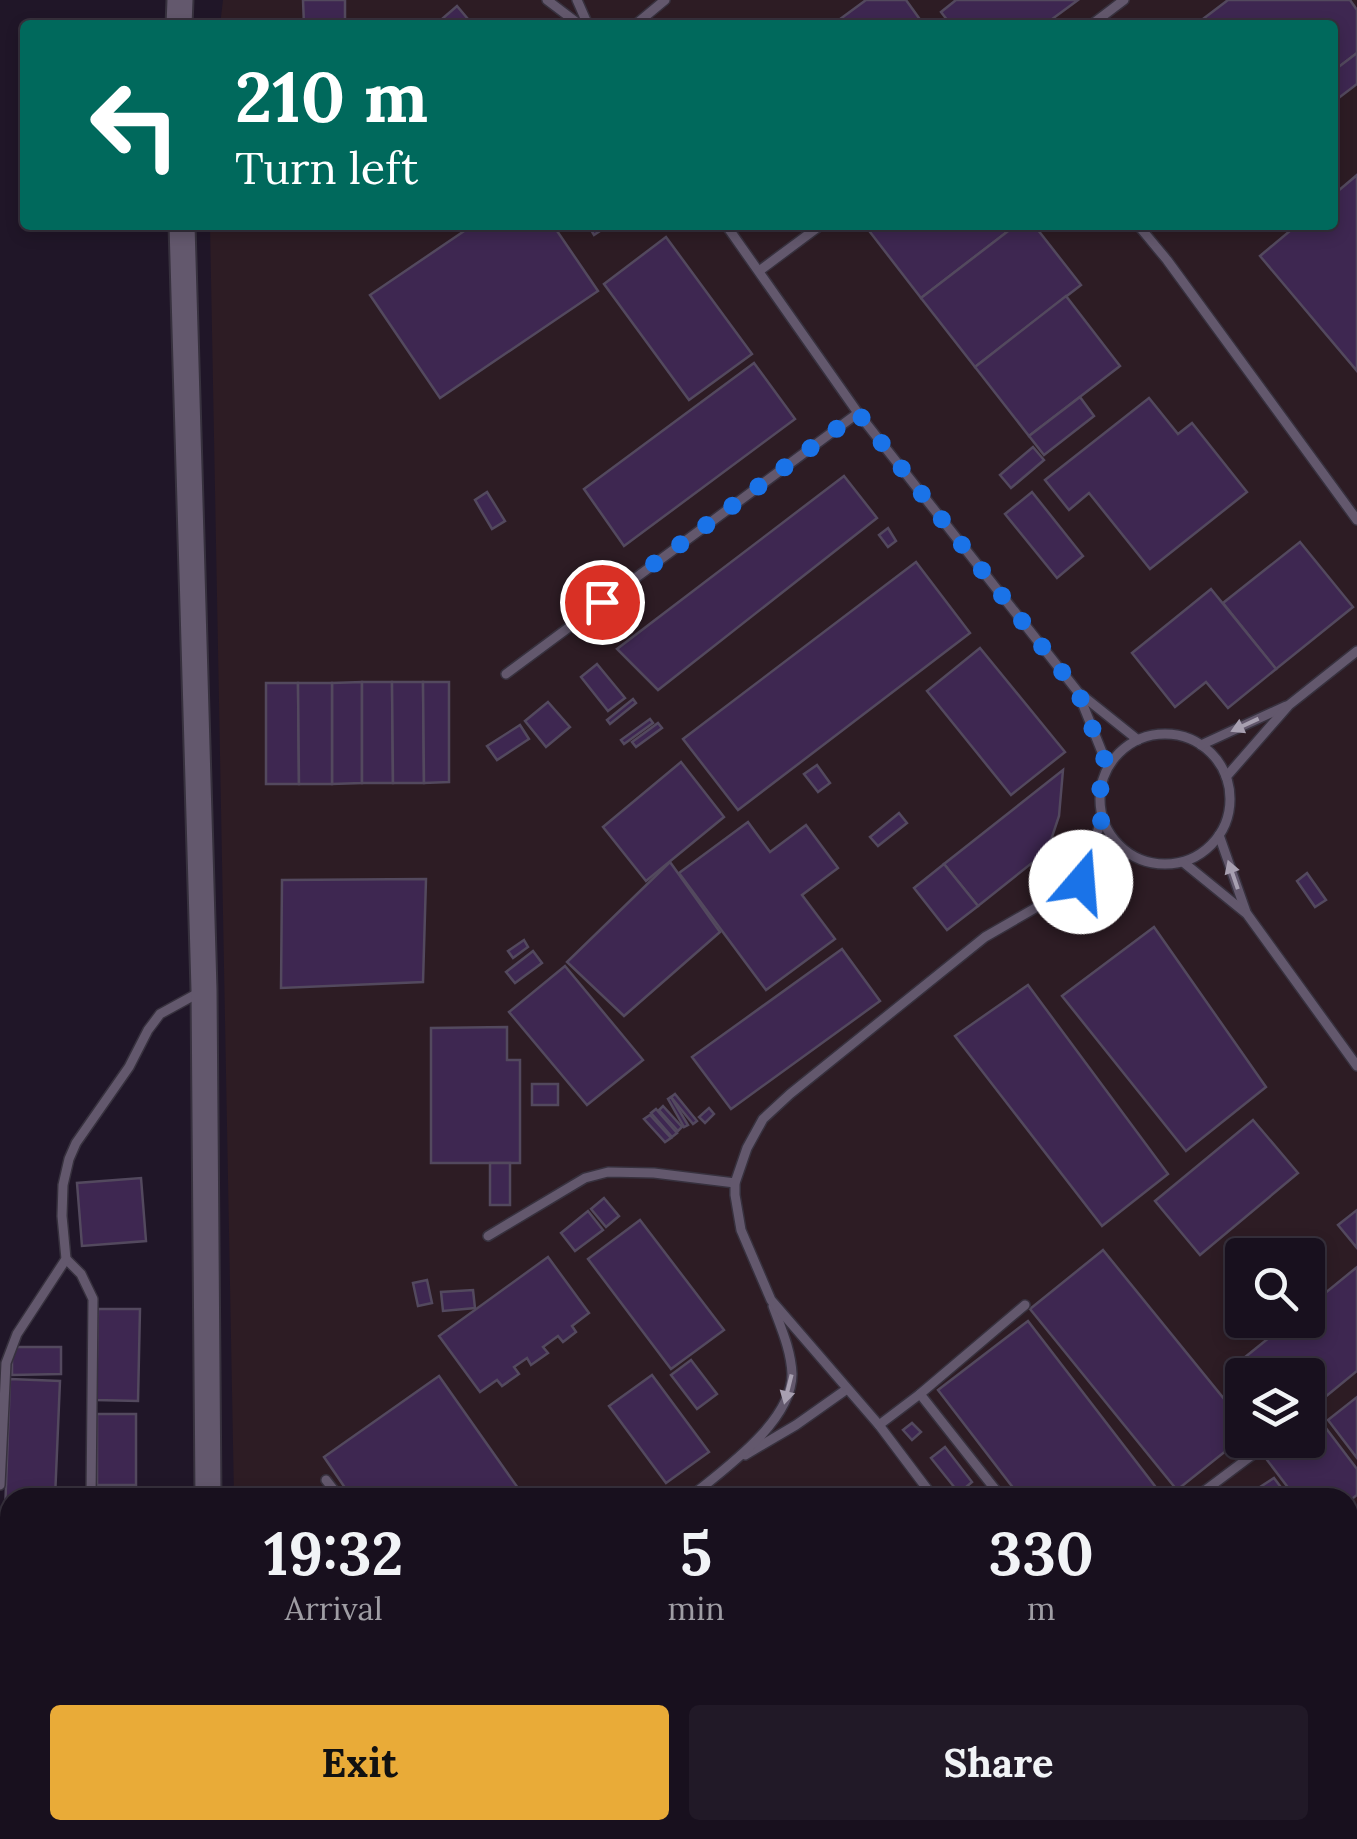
<!DOCTYPE html>
<html lang="en">
<head>
<meta charset="utf-8">
<style>
	body { margin:0; font-family:Lora,serif; background:#211927; color:#f1f3f6; height:100vh; display:flex; flex-direction:column; font-size:38px; white-space:nowrap }
	* { box-sizing:border-box; margin:0 }
	p { font-size:32px; color:#9f9da4 }
	.icon { flex:none; width:55px; height:55px; fill:none; stroke:currentColor; stroke-width:2; stroke-linecap:round; stroke-linejoin:round }
	.map { position:relative; flex:1; overflow:hidden }
	.details { position:absolute; left:0px; top:1488px; width:1358px; height:352px; display:flex; flex-direction:column; background:#18101e; border-radius:30px 30px 0 0; box-shadow:0 5px 15px #0003,0 0 0 2px #36303c }
	.details>* { flex:none }
	.hud { position:absolute; left:20px; top:20px; width:1318px; height:210px; border-radius:10px; box-shadow:0 5px 15px #0003,0 0 0 2px #36303c; background:#00695c; color:#fff; overflow:hidden }
	.buttons { position:absolute; left:1225px; top:1238px; display:grid; gap:20px }
	.buttons a { display:grid; place-items:center; width:100px; height:100px; border-radius:10px; background:#18101e; box-shadow:0 5px 15px #0003,0 0 0 2px #36303c; font-size:50px }
	.pin { position:absolute; display:grid; place-items:center; width:85px; height:85px; color:#fff; margin:-42px; border:5px solid #fff; border-radius:50%; box-shadow:0 2px 10px #0007 }
	.me { position:absolute; width:110px; margin:-55px; rotate:18deg; stroke-linejoin:round; filter:drop-shadow(0 0 8px #0008) }
	.turn { display:flex; align-items:center; gap:35px; height:210px; padding:0 50px; font-size:45px }
	.turn .icon { width:130px; height:130px; stroke-width:2.5 }
	.turn b { display:block; font-size:70px; line-height:85px }
	.eta { display:flex; justify-content:space-evenly; align-items:center; height:170px; text-align:center }
	.eta b { font-size:60px; font-weight:700; line-height:70px }
	.button { display:flex; gap:20px; margin-top:auto; padding:20px 50px }
	.button a { flex:1; height:115px; border-radius:10px; background:#e9ab38; color:#111; font-size:40px; font-weight:700; line-height:115px; text-align:center }
	.button a+a { background:#211927; color:#f1f3f6 }
	.map>svg:first-child { display:block }
</style>
</head>
<body>
<div class="map">
<svg width="1357" height="1839" viewBox="0 0 1357 1839">
	<rect width="100%" height="100%" fill="#201628"/>
	<path fill="#2d1c24" fill-rule="evenodd" d="M223,0h1134v1839h-1117v-9h1108v-332l-1114,-1 -24,-1272h1122v-200h-1112zM1242,1255h66v65h-66zM1242,1375h66v65h-66z"/>
	<g fill="#3e2751" stroke="#53495e" stroke-width="2.5">
		<path d="M303,0h42v25h-41z"/>
		<path d="M866,0h40l18,25h-92z"/>
		<path d="M956,0h122l-34,25h-93l-10,-13z"/>
		<path d="M1228,0h122l7,10v43l-25,19v-47h-137z"/>
		<path d="M457,6l16,19h-38z"/>
		<path d="M1357,53v31l-25,19v-31z"/>
		<path d="M1357,175v196l-97,-115 37,-31h35v-29z"/>
		<path d="M473,225h80l45,66 -158,107 -70,-103z"/>
		<path d="M588,225h21l-15,10z"/>
		<path d="M879,225h137l-95,73 -51,-66z"/>
		<path d="M1016,225h18l47,60 -106,82 -54,-69z"/>
		<path d="M666,237l86,117 -63,46 -85,-116z"/>
		<path d="M1066,296l54,70 -91,70 -54,-69z"/>
		<path d="M754,363l41,56 -171,127 -40,-57z"/>
		<path d="M1080,397l14,19 -50,39 -15,-19z"/>
		<path d="M1149,398l29,36 14,-11 55,69 -97,77 -61,-76 -20,17 -24,-30z"/>
		<path d="M1033,447l11,13 -33,28 -11,-13z"/>
		<path d="M844,476l33,42 -219,172 -41,-41z"/>
		<path d="M487,492l18,29 -13,8 -17,-29z"/>
		<path d="M1032,492l51,64 -26,22 -52,-64z"/>
		<path d="M888,528l8,13 -8,6 -9,-12z"/>
		<path d="M1300,542l53,65 -77,62 -53,-66z"/>
		<path d="M916,562l54,71 -232,177 -55,-71z"/>
		<path d="M1211,589l65,80 -48,39 -22,-26 -31,25 -43,-54z"/>
		<path d="M980,648l85,104 -54,43 -84,-104z"/>
		<path d="M597,664l28,34 -17,13 -27,-34z"/>
		<path d="M362,682v101l-30,1v-101z"/>
		<path d="M362,682h30l1,101h-31z"/>
		<path d="M392,682h31l1,101h-31z"/>
		<path d="M423,682h26v100l-25,1z"/>
		<path d="M266,683h32l1,101h-33z"/>
		<path d="M298,683h34v101h-33z"/>
		<path d="M633,699l3,4 -26,21 -3,-4z"/>
		<path d="M548,702l22,25 -24,20 -21,-26z"/>
		<path d="M650,719l3,4 -29,21 -3,-4z"/>
		<path d="M658,723l4,5 -26,19 -4,-5z"/>
		<path d="M520,725l9,14 -32,21 -10,-14z"/>
		<path d="M681,762l43,55 -78,64 -43,-54z"/>
		<path d="M817,765l13,18 -12,9 -14,-18z"/>
		<path d="M1063,770l-4,46 -9,27 -8,12 -64,51 -34,-42z"/>
		<path d="M899,813l8,10 -29,23 -8,-9z"/>
		<path d="M748,822l22,30 36,-27 32,43 -36,27 33,44 -69,51 -87,-117z"/>
		<path d="M670,862l50,70 -96,84 -57,-54z"/>
		<path d="M944,864l34,42 -31,24 -33,-42z"/>
		<path d="M1307,873l19,27 -11,7 -18,-26z"/>
		<path d="M426,879l-3,103 -142,6 1,-108z"/>
		<path d="M1154,927l112,160 -80,64 -124,-155z"/>
		<path d="M524,940l4,7 -15,11 -5,-7z"/>
		<path d="M842,949l38,52 -149,108 -39,-52z"/>
		<path d="M533,951l9,12 -27,20 -9,-11z"/>
		<path d="M565,966l78,94 -56,45 -78,-93z"/>
		<path d="M1028,985l140,189 -66,52 -147,-190z"/>
		<path d="M507,1027v33h13v103h-89v-135z"/>
		<rect x="532" y="1084" width="26" height="21"/>
		<path d="M675,1094l22,27 -4,3 -22,-27z"/>
		<path d="M671,1097l17,28 -4,2 -16,-28z"/>
		<path d="M663,1106l19,21 -4,4 -19,-21z"/>
		<path d="M709,1108l5,6 -9,9 -6,-6z"/>
		<path d="M656,1109l21,24 -5,4 -21,-24z"/>
		<path d="M650,1115l21,23 -6,4 -21,-23z"/>
		<path d="M1253,1120l45,53 -98,82 -45,-54z"/>
		<rect x="490" y="1163" width="20" height="42"/>
		<path d="M141,1178l5,63 -64,5 -5,-63z"/>
		<path d="M604,1198l15,18 -13,11 -15,-18z"/>
		<path d="M1357,1210v38l-19,-23z"/>
		<path d="M588,1211l15,19 -28,21 -14,-18z"/>
		<path d="M640,1220l84,110 -53,39 -83,-110z"/>
		<path d="M1103,1250l139,171v17l-65,52 -147,-181z"/>
		<path d="M548,1257l41,56 -17,13 4,6 -13,10 -5,-6 -15,11 5,6 -17,12 -4,-7 -13,9 5,7 -17,12 -5,-6 -17,12 -41,-56z"/>
		<path d="M1357,1267v104l-49,40v-36h-50l-14,-17 47,-38h17v-13z"/>
		<path d="M427,1280l5,23 -14,3 -5,-23z"/>
		<path d="M473,1290l2,18 -32,3 -2,-19z"/>
		<path d="M98,1309h42l-2,92 -42,-1z"/>
		<path d="M1028,1321l133,173 -4,4h-136l-83,-108z"/>
		<path d="M12,1347h49v27l-49,1z"/>
		<path d="M691,1360l26,34 -20,15 -26,-34z"/>
		<path d="M652,1375l57,77 -43,31 -57,-77z"/>
		<path d="M439,1376l86,122h-173l-28,-41z"/>
		<path d="M10,1379l50,2 -5,117h-45v41h-6z"/>
		<path d="M1357,1397v61l-29,-38z"/>
		<rect x="97" y="1414" width="39" height="71"/>
		<path d="M1316,1415l41,54v26l-9,7v-4h-52l-32,-42 20,-16h24v-18z"/>
		<path d="M912,1423l9,9 -9,8 -9,-10z"/>
		<path d="M945,1447l27,35 -13,11 -28,-35z"/>
		<path d="M1274,1478l15,20h-46z"/>
		<path d="M1348,1574l9,12v12l-9,10z"/>
		<path d="M1357,1615v27l-9,7v-27z"/>
		<path d="M1357,1796v43h-56l11,-9h36v-27z"/>
		<path d="M468,1830h136l6,9h-136z"/>
		<path d="M636,1830h106l-11,9h-88z"/>
		<path d="M780,1830h35l7,9h-37z"/>
		<path d="M834,1830h94l7,9h-94z"/>
		<path d="M954,1830h132l7,9h-133z"/>
	</g>
	<g fill="none" stroke-linecap="round" stroke-linejoin="round">
		<g stroke="#37313e" stroke-width="12">
			<g id="lane">
				<path d="M547,0l33,25"/>
				<path d="M577,0l11,25"/>
				<path d="M635,25l30,-25"/>
				<path d="M1091,25l33,-25"/>
				<path d="M726,225l132,188 220,279 60,48"/>
				<path d="M1138,225l29,35 190,260"/>
				<path d="M759,271l62,-46"/>
				<path d="M506,674l352,-261"/>
				<path d="M1079,695l29,72"/>
				<circle cx="1165" cy="799" r="65"/>
				<path d="M1201,745l85,-39"/>
				<path d="M1226,777l63,-72 68,-54"/>
				<path d="M1219,835l27,77"/>
				<path d="M1183,862l64,52 110,152"/>
				<path d="M1081,882l21,-64"/>
				<path d="M488,1236l97,-58 23,-6 46,1 81,10"/>
				<path d="M66,1259l15,15 12,25 -2,199"/>
				<path d="M920,1394l82,104"/>
				<path d="M879,1425l41,-31 105,-89"/>
				<path d="M745,1455l51,-30 51,-36"/>
				<path d="M326,1480l14,18"/>
				<path d="M0,1485l6,-122 11,-29 49,-75 -4,-43 1,-31 6,-26 7,-16 53,-76 19,-37 12,-16 42,-23"/>
				<path d="M689,1498c34,-28 103,-76 103,-124 -1,-24 -11,-46 -19,-68"/>
				<path d="M934,1498l-55,-73 -108,-125 -30,-70 -6,-35v-12l12,-35 16,-29 27,-25 195,-157 144,-83"/>
				<path d="M1195,1498l60,-45"/>
				<path d="M1348,1745l9,-7"/>
				<path d="M0,1787l10,-2"/>
				<path d="M421,1830l6,9"/>
				<path d="M1190,1830l7,9"/>
				<path d="M1253,1830l7,9"/>
				<path d="M1227,1839l12,-9"/>
			</g>
		</g>
		<g stroke="#37313e" stroke-width="29">
			<g id="secondary">
				<path d="M179,25l1,-25"/>
				<path d="M182,225l22,765 4,508"/>
				<path d="M216,1830v9"/>
			</g>
		</g>
		<use href="#lane" stroke="#63586d" stroke-width="9"/>
		<use href="#secondary" stroke="#63586d" stroke-width="25"/>
	</g>
	<defs><path id="oneway-solid" d="M-6-.8H1V-3.2L6.5 0L1 3.2V.8H-6Z" transform="scale(2.5)"/></defs>
	<g fill="#a8a0b1">
		<use href="#oneway-solid" transform="translate(1245 725) rotate(155)"/>
		<use href="#oneway-solid" transform="translate(1233 875) rotate(-109)"/>
		<use href="#oneway-solid" transform="translate(788 1389) rotate(104)"/>
	</g>
	<g fill="none" stroke-linecap="round" stroke-linejoin="round">
		<path stroke="#1a73e8" stroke-width="18" stroke-dasharray="0 32.4" d="M602,602l256,-189 220,279 30,76 -7,16 -2,16 3,18 -21,64"/>
	</g>
</svg>
<div class="buttons">
<a><svg class="icon" aria-label="search" viewBox="0 0 24 24"><circle cx="10" cy="10" r="6"/><path d="M15 15l6 6"/></svg></a>
<a><svg class="icon" aria-label="layers" viewBox="0 0 24 24"><path d="M12 4l9 5-9 5-9-5zM3 14l9 5 9-5"/></svg></a>
</div>
<div class="pin" style="left:602px;top:602px;background:#d93025"><svg class="icon" aria-label="arrive" viewBox="0 0 24 24"><path d="M6 21V4h12l-3 4 3 4H6"/></svg></div>
<svg class="me" style="left:1081px;top:882px" viewBox="-20 -20 40 40"><circle r="19" fill="#fff"/><path d="M0-13L10 11 0 6-10 11z" fill="#1a73e8"/></svg>
<div class="hud">
<div class="turn"><svg class="icon" aria-label="left" viewBox="0 0 24 24"><path d="M17 20v-9H6M10 6l-5 5 5 5"/></svg><div><b>210 m</b>Turn left</div></div>
</div>
<section class="details">
<div class="eta">
<div><b>19:32</b><p>Arrival</p></div>
<div><b>5</b><p>min</p></div>
<div><b>330</b><p>m</p></div>
</div>
<div class="button"><a>Exit</a><a>Share</a></div>
</section>
</div>
</body>
</html>
